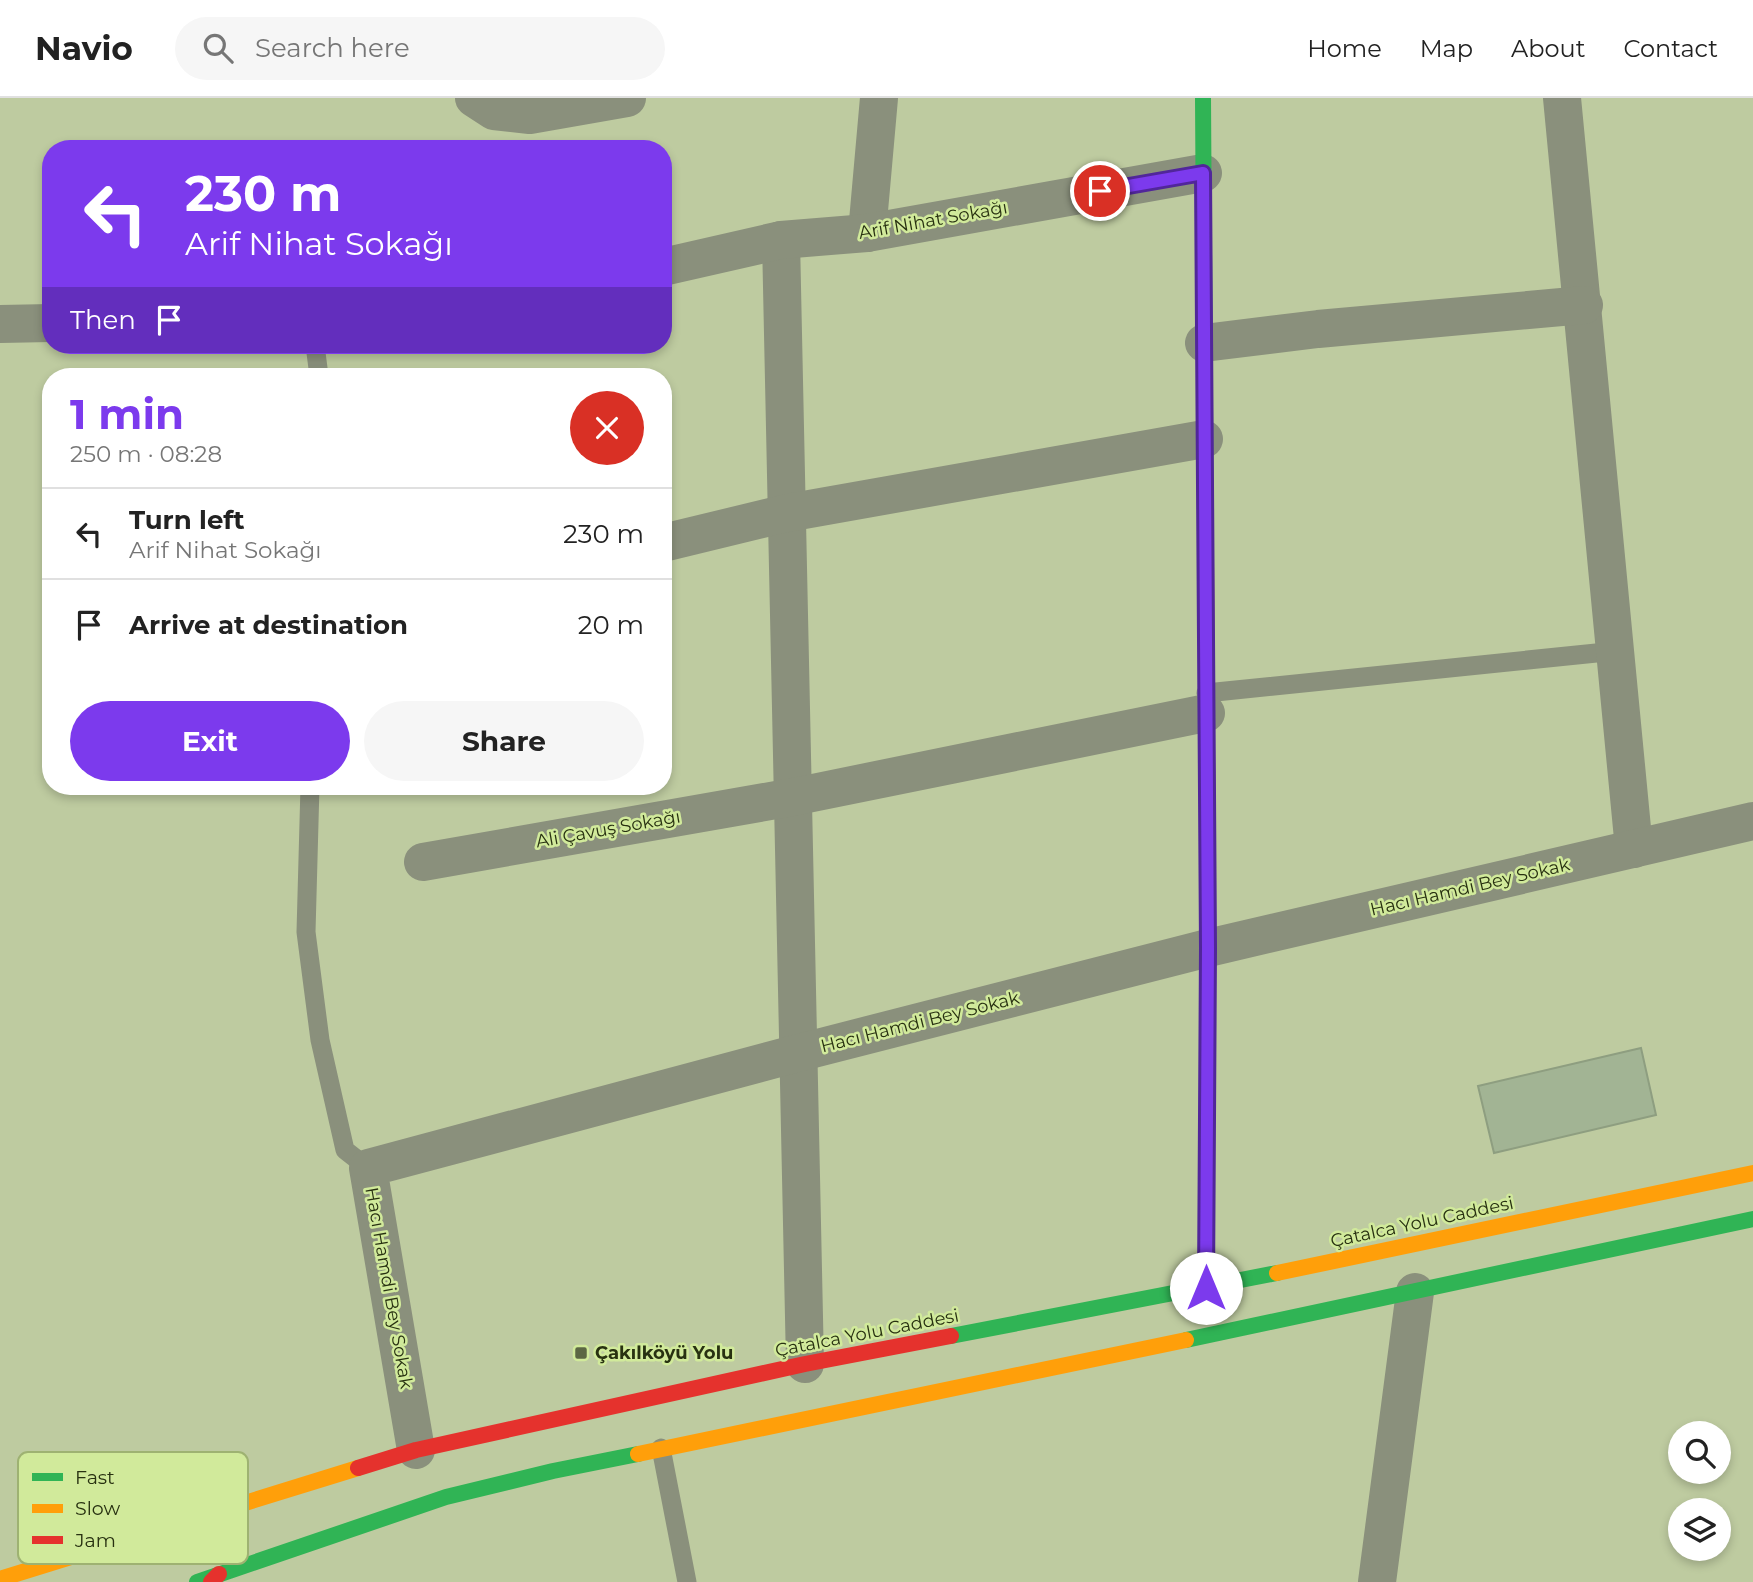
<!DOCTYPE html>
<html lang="en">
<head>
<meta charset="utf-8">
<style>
	body { margin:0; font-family:Montserrat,sans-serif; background:#f6f6f6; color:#222; height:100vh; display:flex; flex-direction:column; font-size:26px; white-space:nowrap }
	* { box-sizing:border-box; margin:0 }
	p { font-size:23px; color:#767676 }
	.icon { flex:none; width:38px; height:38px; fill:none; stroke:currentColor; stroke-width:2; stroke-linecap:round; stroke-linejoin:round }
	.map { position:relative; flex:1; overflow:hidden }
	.sheet { position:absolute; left:42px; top:270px; width:630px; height:427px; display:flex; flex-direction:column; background:#fff; border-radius:28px; box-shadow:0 4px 10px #0003 }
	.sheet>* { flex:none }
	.banner { position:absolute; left:42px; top:42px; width:630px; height:214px; border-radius:28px; box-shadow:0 4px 10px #0003; background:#7c3aed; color:#fff; overflow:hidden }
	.controls { position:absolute; left:1668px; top:1323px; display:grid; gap:14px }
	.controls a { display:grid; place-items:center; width:63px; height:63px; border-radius:50%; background:#fff; box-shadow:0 4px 10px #0003; font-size:35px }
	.pin { position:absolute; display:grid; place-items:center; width:60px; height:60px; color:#fff; margin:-30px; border:4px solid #fff; border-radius:50%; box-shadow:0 2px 7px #0007 }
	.me { position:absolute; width:77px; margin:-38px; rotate:0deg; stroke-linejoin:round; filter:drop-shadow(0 0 5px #0008) }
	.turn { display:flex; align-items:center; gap:24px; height:147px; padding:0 28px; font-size:32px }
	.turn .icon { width:91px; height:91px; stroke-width:2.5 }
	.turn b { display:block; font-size:49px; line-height:60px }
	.then { display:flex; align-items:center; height:66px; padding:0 28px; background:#0003; gap:14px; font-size:26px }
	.round { display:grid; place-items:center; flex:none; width:74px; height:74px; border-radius:37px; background:#f6f6f6 }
	.summary { display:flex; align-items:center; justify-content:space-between; height:119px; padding:0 28px }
	h1 { font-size:42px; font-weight:700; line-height:52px; color:#7c3aed }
	.cta { display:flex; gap:14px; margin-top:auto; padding:14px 28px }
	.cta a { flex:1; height:80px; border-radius:42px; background:#7c3aed; color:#fff; font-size:28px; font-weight:700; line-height:80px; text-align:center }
	.cta a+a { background:#f6f6f6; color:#222 }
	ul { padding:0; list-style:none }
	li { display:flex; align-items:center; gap:21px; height:91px; padding:0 28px; border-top:2px solid #e0e0e0 }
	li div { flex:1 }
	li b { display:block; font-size:26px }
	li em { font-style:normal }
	header { display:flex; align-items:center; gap:42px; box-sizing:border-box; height:98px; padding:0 35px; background:#fff; border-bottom:2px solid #e0e0e0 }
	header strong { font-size:33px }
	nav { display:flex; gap:38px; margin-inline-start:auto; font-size:24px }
	.search { width:490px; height:63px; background:#f6f6f6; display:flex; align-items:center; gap:18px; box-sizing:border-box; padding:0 24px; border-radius:38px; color:#767676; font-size:26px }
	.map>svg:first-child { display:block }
</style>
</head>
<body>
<header>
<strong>Navio</strong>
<div class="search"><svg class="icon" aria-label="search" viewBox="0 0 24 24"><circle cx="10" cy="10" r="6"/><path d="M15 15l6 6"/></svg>Search here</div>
<nav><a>Home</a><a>Map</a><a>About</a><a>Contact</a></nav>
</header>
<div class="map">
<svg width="1753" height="1484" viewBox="0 0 1753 1484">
	<rect width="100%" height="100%" fill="#becba0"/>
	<path fill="#a2b494" stroke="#8e9e80" stroke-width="2" d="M1641,950l15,67 -162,38 -16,-67z"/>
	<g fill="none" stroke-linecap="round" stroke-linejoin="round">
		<g stroke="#8a907c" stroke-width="19">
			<path d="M315,247l4,31"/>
			<path d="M1206,595l410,-42"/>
			<path d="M310,688l-4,146 14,108 25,110 23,18"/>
			<path d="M661,1350l26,134"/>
		</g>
		<g stroke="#8a907c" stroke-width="38">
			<path d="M474,0l20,13 36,4 97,-17"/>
			<path d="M1562,0l72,751"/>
			<path d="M867,135l12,-135"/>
			<path d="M781,142l24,1124"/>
			<path d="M663,169l118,-27 86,-7 336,-60"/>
			<path d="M0,226l51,-1"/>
			<path d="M1204,245l114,-14 266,-24"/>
			<path d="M663,445l124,-30 417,-74"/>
			<path d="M423,764l370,-65 413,-84"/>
			<path d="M416,1352l-48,-282 430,-115 410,-105 545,-127"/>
			<path d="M1377,1484l38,-290"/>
		</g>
		<g stroke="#30b455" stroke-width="16">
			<path d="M1203,0l3,464"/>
			<path d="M1206,1190l2,-354"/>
			<path d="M951,1238l326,-63"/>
			<path d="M1186,1242l567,-121"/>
			<path d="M197,1484l249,-85 107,-26 85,-17"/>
		</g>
		<g stroke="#ff9f0a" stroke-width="16">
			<path d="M1277,1175l476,-100"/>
			<path d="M638,1356l548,-114"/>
			<path d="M0,1481l358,-111"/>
		</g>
		<g stroke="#e5322d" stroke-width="16">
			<path d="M1206,464l2,372"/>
			<path d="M358,1370l58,-18 389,-86 146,-28"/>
			<path d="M211,1484l8,-8"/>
		</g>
	</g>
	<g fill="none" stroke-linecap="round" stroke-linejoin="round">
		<g stroke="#51269a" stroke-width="18">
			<path id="route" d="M1100,93l103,-18 5,775 -2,340"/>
		</g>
		<use href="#route" stroke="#7c3aed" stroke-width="12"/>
	</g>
	<rect fill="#5c6743" stroke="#d1ea9b" stroke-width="2.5" x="574" y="1248" width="14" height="14" rx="3.5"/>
	<g text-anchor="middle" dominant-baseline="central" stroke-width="5" stroke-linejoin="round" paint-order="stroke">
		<g font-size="18" fill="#283111" stroke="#d1ea9b">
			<text transform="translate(933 122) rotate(-10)">Arif Nihat Sokağı</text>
			<text transform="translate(608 731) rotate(-10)">Ali Çavuş Sokağı</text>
			<text transform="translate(1470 789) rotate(-13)">Hacı Hamdi Bey Sokak</text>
			<text transform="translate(920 924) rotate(-14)">Hacı Hamdi Bey Sokak</text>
			<text transform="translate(1422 1124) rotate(-12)">Çatalca Yolu Caddesi</text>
			<text transform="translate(389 1190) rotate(80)">Hacı Hamdi Bey Sokak</text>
			<text transform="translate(867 1235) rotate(-11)">Çatalca Yolu Caddesi</text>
		</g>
		<g font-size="18" font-weight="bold" fill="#283111" stroke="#d1ea9b" text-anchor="start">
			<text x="595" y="1255">Çakılköyü Yolu</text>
		</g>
	</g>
	<rect x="18" y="1354" width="230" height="112" rx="10" fill="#d1ea9b" stroke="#9eb272" stroke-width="2"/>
	<rect x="32" y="1375" width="31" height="8" fill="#30b455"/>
	<rect x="32" y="1406" width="31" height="9" fill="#ff9f0a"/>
	<rect x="32" y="1438" width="31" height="8" fill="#e5322d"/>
	<g font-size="19" fill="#283111">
		<text x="75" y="1386">Fast</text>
		<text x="75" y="1417">Slow</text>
		<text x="75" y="1449">Jam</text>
	</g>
</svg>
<div class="controls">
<a><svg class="icon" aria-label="search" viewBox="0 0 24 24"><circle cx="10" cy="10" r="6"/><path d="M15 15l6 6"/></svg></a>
<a><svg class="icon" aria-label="layers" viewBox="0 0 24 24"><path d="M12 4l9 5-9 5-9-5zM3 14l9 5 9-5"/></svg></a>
</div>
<div class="pin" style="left:1100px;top:93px;background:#d93025"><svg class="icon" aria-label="arrive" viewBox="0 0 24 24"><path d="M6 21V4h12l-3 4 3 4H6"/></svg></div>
<svg class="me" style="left:1206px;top:1190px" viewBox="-20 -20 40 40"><circle r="19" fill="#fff"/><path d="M0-13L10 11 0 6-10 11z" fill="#7c3aed"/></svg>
<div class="banner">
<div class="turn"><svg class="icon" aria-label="left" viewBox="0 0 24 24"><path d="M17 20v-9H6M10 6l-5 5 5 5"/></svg><div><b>230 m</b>Arif Nihat Sokağı</div></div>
<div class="then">Then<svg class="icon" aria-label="arrive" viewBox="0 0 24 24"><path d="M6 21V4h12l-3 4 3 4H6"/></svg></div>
</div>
<section class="sheet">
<div class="summary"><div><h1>1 min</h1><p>250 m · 08:28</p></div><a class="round" style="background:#d93025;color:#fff"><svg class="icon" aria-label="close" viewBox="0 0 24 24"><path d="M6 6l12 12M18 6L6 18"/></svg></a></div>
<ul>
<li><svg class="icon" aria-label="left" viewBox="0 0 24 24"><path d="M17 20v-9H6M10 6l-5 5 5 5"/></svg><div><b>Turn left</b><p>Arif Nihat Sokağı</p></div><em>230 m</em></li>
<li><svg class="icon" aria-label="arrive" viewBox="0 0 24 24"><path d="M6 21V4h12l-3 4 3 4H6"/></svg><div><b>Arrive at destination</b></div><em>20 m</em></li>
</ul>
<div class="cta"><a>Exit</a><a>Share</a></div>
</section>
</div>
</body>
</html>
